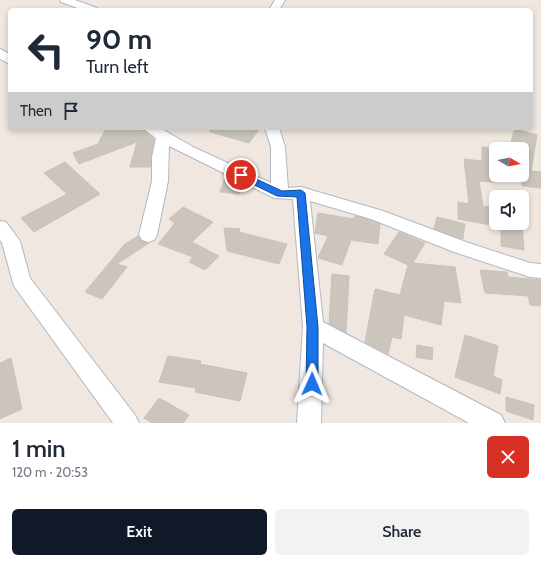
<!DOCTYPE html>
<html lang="en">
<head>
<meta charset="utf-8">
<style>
	body { margin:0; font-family:Cabin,sans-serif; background:#f2f2f3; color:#1f2937; height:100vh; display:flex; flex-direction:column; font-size:15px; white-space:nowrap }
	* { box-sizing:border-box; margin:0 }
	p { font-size:13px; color:#747a83 }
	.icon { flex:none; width:22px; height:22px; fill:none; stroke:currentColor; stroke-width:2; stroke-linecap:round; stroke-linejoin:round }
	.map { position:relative; height:423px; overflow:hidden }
	.sheet { display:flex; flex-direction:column; background:#fff; flex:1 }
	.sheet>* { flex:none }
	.guide { position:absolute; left:8px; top:8px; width:525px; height:122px; border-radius:6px; box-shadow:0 2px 6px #0003; background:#fff; color:#1f2937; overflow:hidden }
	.needle { width:26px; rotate:99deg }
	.buttons { position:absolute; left:489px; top:142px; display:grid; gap:8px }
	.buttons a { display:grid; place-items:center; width:40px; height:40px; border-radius:6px; background:#fff; box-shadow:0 2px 6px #0003; font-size:20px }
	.pin { position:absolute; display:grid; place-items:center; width:34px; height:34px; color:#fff; margin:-17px; border:2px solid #fff; border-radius:50%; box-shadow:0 1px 4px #0007 }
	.me { position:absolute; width:44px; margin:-22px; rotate:1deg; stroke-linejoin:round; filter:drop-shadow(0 0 3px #0008) }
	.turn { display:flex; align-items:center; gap:14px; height:84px; padding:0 12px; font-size:18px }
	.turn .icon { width:52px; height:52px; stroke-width:2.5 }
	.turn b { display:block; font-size:28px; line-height:34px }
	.then { display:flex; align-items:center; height:38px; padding:0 12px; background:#0003; gap:8px; font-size:15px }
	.round { display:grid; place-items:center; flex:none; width:42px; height:42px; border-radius:6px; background:#f2f2f3 }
	.summary { display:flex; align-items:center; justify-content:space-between; height:68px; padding:0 12px }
	h1 { font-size:24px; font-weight:600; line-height:30px }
	.primary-button { display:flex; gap:8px; margin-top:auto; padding:8px 12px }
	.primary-button a { flex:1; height:46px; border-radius:6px; background:#111827; color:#fff; font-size:16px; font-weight:600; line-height:46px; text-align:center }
	.primary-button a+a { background:#f2f2f3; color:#1f2937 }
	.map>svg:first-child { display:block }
</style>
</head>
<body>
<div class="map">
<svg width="541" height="423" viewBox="0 0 541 423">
	<rect width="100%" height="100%" fill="#efe7e0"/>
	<g fill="#cbc5be" stroke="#cbc2b9">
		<path d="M106,128h35l13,11 -4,28h-20l7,-25 -58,22 -6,-11 25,-9z"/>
		<path d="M210,128h50l-11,15 -39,-11z"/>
		<path d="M518,130l19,5 -6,36 10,1v16l-19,-2v-40l-11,-3 3,-12z"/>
		<path d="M482,147l14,2v33l-17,-1 4,25 13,2v18l-38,-7v-17l11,2 -5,-45 18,2z"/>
		<path d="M65,162l35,32 -66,38 -13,-14 46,-24 -23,-21z"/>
		<path d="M226,176l16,8 -3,10 -19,-2z"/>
		<path d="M183,207l30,15 -21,20 27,14 -14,14 -16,-8 4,-5 -35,-13 17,-21 -6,-4z"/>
		<path d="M318,213l36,6 1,-3h2l23,8 -2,20 -27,-4 -9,25 -24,-7 10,-22 -13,-3z"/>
		<path d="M437,217l28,7 -2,15 -29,-10z"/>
		<path d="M501,223h21l2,27 -23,-4z"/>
		<path d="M224,228l16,1 -1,3 48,12 -8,20 -52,-13z"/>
		<path d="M399,232l26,11 -12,20 42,4 6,36 -17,-2 -3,24 -37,-10 -3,24 -9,-2 -4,17 -23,-12 10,-53 25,6 8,-30 -24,-11z"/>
		<path d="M138,236l4,5 7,2 -32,21 10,3 -25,32 -17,-7 40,-48z"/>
		<path d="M480,270l27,2 1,5 33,3v26l-11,-1 -2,-9 -43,-3z"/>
		<path d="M332,274l17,2 -3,57 -17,-10z"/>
		<path d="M465,335l33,11 -5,30 9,4 -2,14 -45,-17z"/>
		<path d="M417,345l16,3 -1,12 -16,-3z"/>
		<path d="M168,356l33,5 -1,3 47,9 -7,28 -45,-9 1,-4 -37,-6z"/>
		<path d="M11,358l11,51 -22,10v-56z"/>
		<path d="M506,397l28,8 -1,15 -27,-9z"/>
		<path d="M159,398l30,17 -6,8h-31l-8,-5z"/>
	</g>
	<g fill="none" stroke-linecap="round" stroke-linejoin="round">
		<g stroke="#b3b7c1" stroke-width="2">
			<g id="minor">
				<path d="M60,0h15l22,8 1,2h-15l-22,-8z"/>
				<path d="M275,0h10l-6,10h-10z"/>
				<path d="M0,49l10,5v10l-10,-5z"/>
				<path d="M142,128h18l33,19 78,36v-36l-6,-19h14l6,19 3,41 13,-1 82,24 83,31 64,21 11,1v14l-11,-1 -76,-25 -83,-33 -61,-18 13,121 178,93 4,8h-36l-146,-80 -2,80h-24l6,-96 -10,-128 -19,-1 -105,-52 -1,35 -11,54 -3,5 -6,2 -6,-2 -3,-5 13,-54v-24l4,-19z"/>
				<path d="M0,221l6,1 14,19 10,37 105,137 4,8h-26l-99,-137 -12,-43 -2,-3z"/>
			</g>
		</g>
		<use href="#minor" fill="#fff" fill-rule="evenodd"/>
	</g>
	<path fill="#1a73e8" stroke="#114b97" d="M241,172l41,19 19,-1 4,3 13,134v57l-2,4 -4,2 -4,-2 -2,-4 1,-57 -10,-130 -20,-1 -39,-19v-4z"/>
</svg>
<div class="buttons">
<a><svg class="needle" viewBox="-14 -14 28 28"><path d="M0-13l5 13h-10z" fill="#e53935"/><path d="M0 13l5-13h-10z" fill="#747a83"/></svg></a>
<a><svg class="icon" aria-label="sound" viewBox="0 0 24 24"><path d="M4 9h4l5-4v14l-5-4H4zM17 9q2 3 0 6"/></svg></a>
</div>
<div class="pin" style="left:241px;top:175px;background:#d93025"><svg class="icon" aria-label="arrive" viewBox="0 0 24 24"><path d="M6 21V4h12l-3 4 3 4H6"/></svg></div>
<svg class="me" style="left:312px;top:384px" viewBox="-20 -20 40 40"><path d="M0-17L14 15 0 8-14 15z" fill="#1a73e8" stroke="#fff" stroke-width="4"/></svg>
<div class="guide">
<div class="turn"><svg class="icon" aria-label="left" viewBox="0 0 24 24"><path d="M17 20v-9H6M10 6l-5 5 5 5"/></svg><div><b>90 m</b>Turn left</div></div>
<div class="then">Then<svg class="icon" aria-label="arrive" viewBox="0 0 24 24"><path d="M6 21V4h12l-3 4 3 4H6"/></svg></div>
</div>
</div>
<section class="sheet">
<div class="summary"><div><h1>1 min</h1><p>120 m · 20:53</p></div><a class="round" style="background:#d93025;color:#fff"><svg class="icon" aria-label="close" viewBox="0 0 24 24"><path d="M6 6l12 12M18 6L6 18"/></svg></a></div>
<div class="primary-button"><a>Exit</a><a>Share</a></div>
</section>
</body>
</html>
